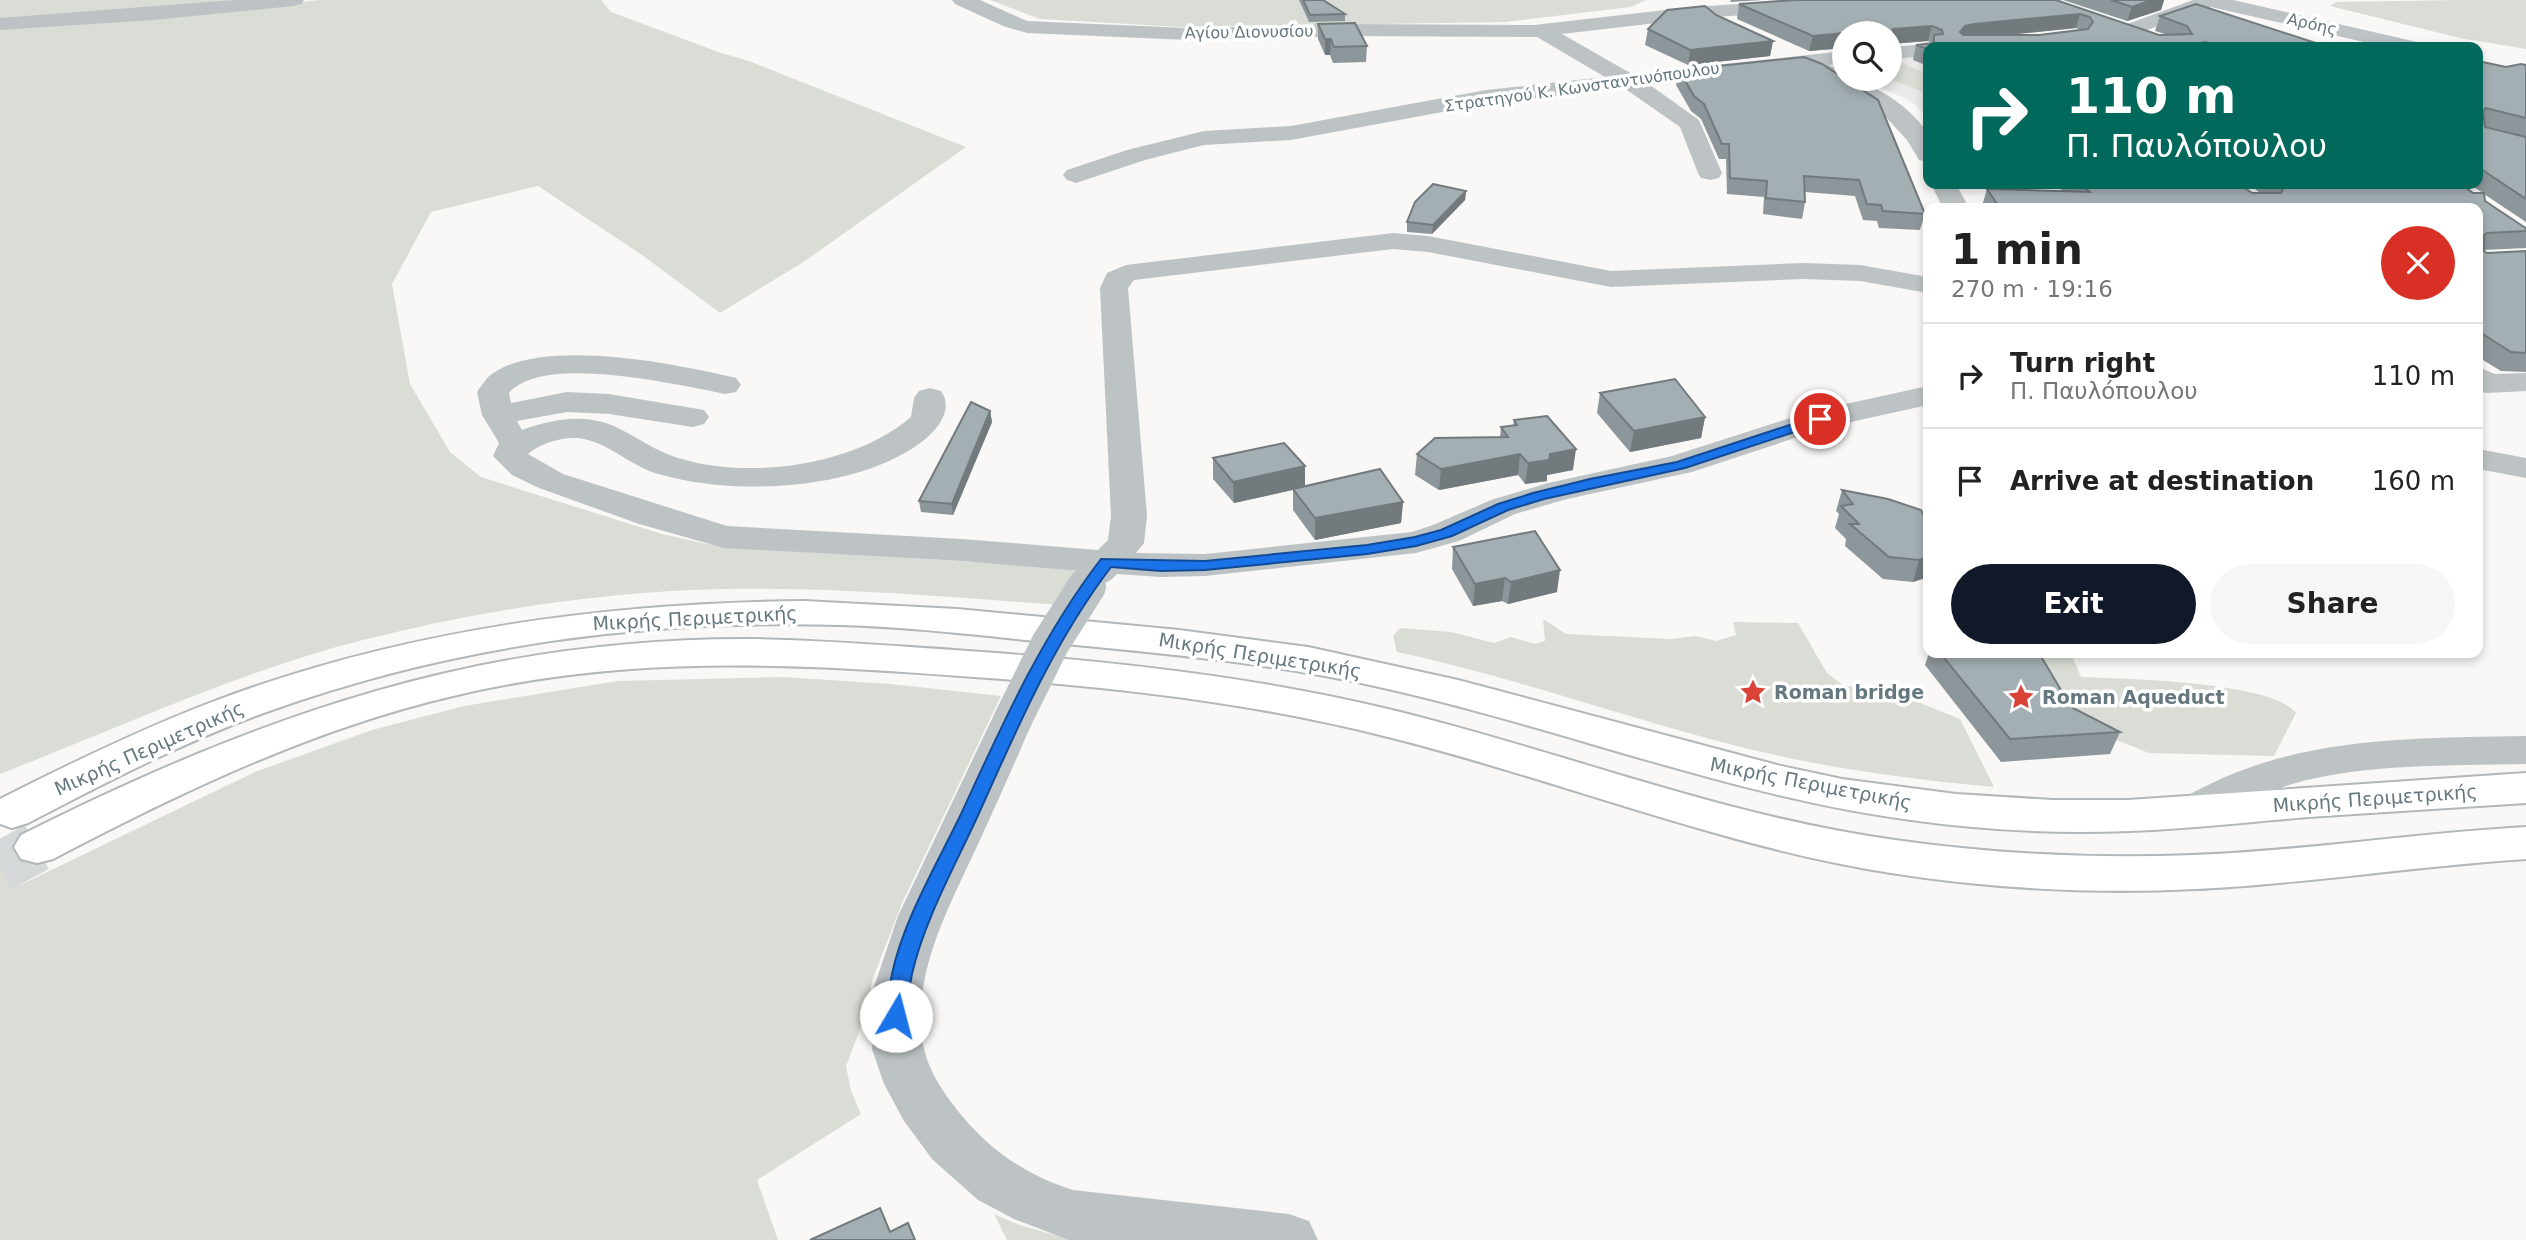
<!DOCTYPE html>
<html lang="en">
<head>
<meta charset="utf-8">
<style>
	body { margin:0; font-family:"DejaVu Sans",sans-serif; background:#f6f6f6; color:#222; height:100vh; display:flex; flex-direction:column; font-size:26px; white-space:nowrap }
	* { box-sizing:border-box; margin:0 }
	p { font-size:23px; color:#767676 }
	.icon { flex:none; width:38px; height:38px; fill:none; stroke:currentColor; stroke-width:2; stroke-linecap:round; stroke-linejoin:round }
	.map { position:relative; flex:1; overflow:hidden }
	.side { position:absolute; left:1923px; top:203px; width:560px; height:455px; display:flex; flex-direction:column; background:#fff; border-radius:14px; box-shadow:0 4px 10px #0003 }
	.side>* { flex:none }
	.hud { position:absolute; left:1923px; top:42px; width:560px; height:147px; border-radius:14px; box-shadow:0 4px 10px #0003; background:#00695c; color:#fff; overflow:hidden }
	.controls { position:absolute; left:1832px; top:21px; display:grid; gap:14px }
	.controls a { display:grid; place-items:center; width:70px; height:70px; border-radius:50%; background:#fff; box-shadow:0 4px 10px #0003; font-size:35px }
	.pin { position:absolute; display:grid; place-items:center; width:60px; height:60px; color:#fff; margin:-30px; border:4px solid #fff; border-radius:50%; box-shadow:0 2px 7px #0007 }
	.me { position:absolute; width:77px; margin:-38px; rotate:8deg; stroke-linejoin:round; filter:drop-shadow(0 0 5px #0008) }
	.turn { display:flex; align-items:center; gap:24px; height:147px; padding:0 28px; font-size:32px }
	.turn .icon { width:91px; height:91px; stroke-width:2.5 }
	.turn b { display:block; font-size:49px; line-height:60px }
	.round { display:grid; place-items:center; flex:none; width:74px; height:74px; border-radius:37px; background:#f6f6f6 }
	.headline { display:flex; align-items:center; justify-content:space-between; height:119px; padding:0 28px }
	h1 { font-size:42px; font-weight:700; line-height:52px }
	.button { display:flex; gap:14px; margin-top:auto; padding:14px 28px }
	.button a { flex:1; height:80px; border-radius:42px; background:#111827; color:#fff; font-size:28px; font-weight:700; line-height:80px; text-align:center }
	.button a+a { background:#f6f6f6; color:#222 }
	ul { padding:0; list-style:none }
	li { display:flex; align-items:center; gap:21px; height:105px; padding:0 28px; border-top:2px solid #e0e0e0 }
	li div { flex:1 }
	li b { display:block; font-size:26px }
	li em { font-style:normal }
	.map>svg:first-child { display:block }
</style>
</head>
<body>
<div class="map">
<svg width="2526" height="1240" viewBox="0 0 2526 1240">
	<rect width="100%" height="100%" fill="#f9f8f6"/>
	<path fill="#e9eae9" d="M1928,54v63l-19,-17 -49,-21h30v-23z"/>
	<g fill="#d9ddd6">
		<path d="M0,0h239l-239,20z"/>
		<path d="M320,0h281l10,12 110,41 28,8 217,86 -161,114 -85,52 -78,-58 -104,-69 -107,26 -39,72 18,100 40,68 31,25 44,14 137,43 45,10 48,5 321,19 -17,37c-111,-8 -222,-18 -333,-16 -123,2 -248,22 -367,52 -121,31 -243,88 -359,133v-747l172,-12z"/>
		<path d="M990,0h656l-15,7 -126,15 -324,5 -141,-8z"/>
		<path d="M2458,0h68v49l-66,-11 -130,-32 6,-4z"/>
		<path d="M1895,60l33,14v20l-38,-15v-18z"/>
		<path d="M1543,619l23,15 105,5 25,-3 20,5 20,-6 -3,-13 65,1 29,50 16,12 60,11 57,23 34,68c-79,-7 -160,-18 -237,-36 -121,-29 -238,-73 -360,-99l-4,-16 7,-8 51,4 43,11 17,-6 24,7 10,-3z"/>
		<path d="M1999,653h72l10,24c43,2 191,4 215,36l-22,43 -125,-3 -48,-19z"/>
		<path d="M784,677l106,7 111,12 -99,207 -30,78 -5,30 -21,55 5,25 10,23 -104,66 21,60h-778v-377l16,24 239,-115 117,-42 92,-24 154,-25z"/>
		<path d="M994,1214l25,11 54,15h-66z"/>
	</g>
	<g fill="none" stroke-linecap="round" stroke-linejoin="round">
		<path stroke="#d4d8d8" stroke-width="50" stroke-dasharray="50 25" stroke-linecap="butt" d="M0,867l37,-20"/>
		<g stroke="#b1b7ba" stroke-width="4">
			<g id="major">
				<path d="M804,601l153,8 222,21 129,17 150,33 319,85 65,14 114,15 96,6h76l398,-27v30c-73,5 -145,9 -218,14 -60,5 -119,12 -179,14 -73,3 -146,-1 -218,-11 -179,-24 -347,-91 -523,-131 -113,-26 -228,-36 -343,-47 -68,-7 -136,-15 -205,-17 -192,-6 -386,20 -568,85 -85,30 -165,72 -244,113l-16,5 -12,-4v-25c69,-35 139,-69 212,-97 190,-72 390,-99 592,-101z"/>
				<path d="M751,639c72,1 144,7 217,12 141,10 282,25 420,58 170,41 333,107 507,131 99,14 198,19 298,15 111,-4 222,-22 333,-28v32c-110,7 -220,25 -330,30 -101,5 -204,0 -305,-16 -172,-27 -334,-94 -503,-136 -141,-36 -284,-51 -428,-61 -173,-13 -337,-21 -507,20 -141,33 -272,96 -400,163l-16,4 -16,-4 -7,-12 7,-12c240,-120 458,-197 730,-196z"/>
			</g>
		</g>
		<g fill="#bdc3c5" fill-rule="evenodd">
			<path d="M234,0h70l-3,4 -7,2 -141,14 -153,10v-12z"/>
			<path d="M952,0h28l47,21 161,7 159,-4 187,1 157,-18 98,-6 7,2 3,4 -3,4 -105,8 -129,15 70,40 212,-23v12l-15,2 15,7v7c26,0 73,32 84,56 3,7 0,19 0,27l-9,-2 -12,-20 -24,-26 -32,-22 -52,-24 -149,17 49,35 23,53 -3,5 -9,2 -9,-2 -3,-5 -18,-46 -56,-39 -138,16 -195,36 -87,5 -59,15 -69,23 -9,-3 -4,-5 4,-5 60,-20 77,-19 87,-5 195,-36 119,-13 -68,-40 -190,-1 -159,4 -161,-7 -24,-7 -48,-22z"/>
			<path d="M2193,0h40l180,41 7,2 4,4h-38l-175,-40 -75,27h-14l-3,-4 3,-4z"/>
			<path d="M1928,44l9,3h-9v9l-38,3v-12z"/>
			<path d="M1931,184h25l13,24h-26z"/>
			<path d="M1393,233l35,3 183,35 192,-8 57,2 68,12v16l-68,-12 -57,-2 -192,8 -183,-35 -35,-3 -259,31 -6,8 19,228 -3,27 -8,10 69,1 207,-22 21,-7 58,-25 57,-17 124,-27 137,-44 119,-26v19l-100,22 -136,45 -125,27 -52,15 -56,27 -43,12 -211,23 -44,1 -44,-3c-10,12 -19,11 -33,8l-6,-8 3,-3 -119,-10 -238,-13 -85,-24 -100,-36 -27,-13 -19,-19 6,-13 -17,-28 -5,-23c5,-7 10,-16 18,-20 53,-34 182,-8 241,6l5,7 -5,7 -11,2c-48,-9 -181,-41 -216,-1l2,10 56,-11 42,2 95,16 5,7 -5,7 -11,3 -84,-13 -42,-2 -50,9 5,9c31,-11 63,-17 94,-3 21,10 39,24 62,31 71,22 176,8 233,-41l3,-19 5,-7 11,-3 11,3c13,18 -3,38 -18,50 -65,50 -191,56 -268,32 -24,-8 -44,-27 -67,-33 -18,-6 -47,2 -60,14l35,20 164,52 235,13 136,11 10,-10 3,-24 -11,-228 7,-15 19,-8z"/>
			<path d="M2478,367l17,7 31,-1v18l-39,2 -9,-2z"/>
			<path d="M2478,449l48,9v20l-48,-9z"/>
			<path d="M1011,709l15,4 6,10c-17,39 -34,78 -52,117 -28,61 -67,129 -58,198 4,31 22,56 41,79 29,35 67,60 110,73l216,24 20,7 9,19h-249l-55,-21 -36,-19 -46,-41 -28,-38 -20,-37 -12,-35 -1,-38 3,-24 24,-71 92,-193 6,-10z"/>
			<path d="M2526,736v28c-77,2 -160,-1 -234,20 -25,7 -80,43 -98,43 -5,0 -11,-4 -16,-5l-6,-11c9,-15 23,-19 38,-27 98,-48 209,-46 316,-48z"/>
		</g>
		<use href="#major" fill="#fff" fill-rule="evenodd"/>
		<path stroke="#bdc3c5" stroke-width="38" d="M1011,723l39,-79 37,-58"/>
	</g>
	<g fill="#8d969a" fill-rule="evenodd">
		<path d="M1299,0h24l22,14v7l-36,1z"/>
		<path d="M1731,0h32l-33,2z"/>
		<path d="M2056,0l103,35 6,-1 -10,-3 5,-15 168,31h-400v19l-15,-6 3,-15 16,-2 -4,-2 -38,3v-11h-46v17v-2l-35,3 -72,-32 2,-15zM2076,28l4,2 -41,5h-29z"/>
		<path d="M2063,0h101l-3,10 -34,11z"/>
		<path d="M1716,15l57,26 -3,15 -82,9 -43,-20 3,-16z"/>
		<path d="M1318,24l49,22 -1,16 -33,1 -3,-8h-5l-7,-16z"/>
		<path d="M2478,61l28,6 20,-2v72l-41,-11v1l41,10v85l-42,-28 1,7 39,26 2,1v20l-42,2 3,3 39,-2v121l-25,-1 -23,-14v-149h-495l-1,-2 5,-17 76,2 -9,-7h115l83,9h8l-11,-9h212l12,9h10l-14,-9h9z"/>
		<path d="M1679,70l246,144 -5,16 -41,-2 -2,-7 -14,-1 -8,-24 -50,-4v10l-3,17 -39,-5 1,-17 -37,-3 -1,-35h-7l-18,-40 -10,-8 -15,-26z"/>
		<path d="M1466,191l-1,9 -33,34 -25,-2v-10z"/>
		<path d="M1600,393l105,24 -4,21 -71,14 -33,-39z"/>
		<path d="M990,411l2,11 -39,93 -32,-3 -2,-11z"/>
		<path d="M1514,420l59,50 -26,5v6l-22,3 -7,-9 -79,15 -24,-15 2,-21 83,-17 1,-10 12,-1z"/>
		<path d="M1213,458l92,8v20l98,16 -2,21 -86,17 -22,-30v-20l-59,13 -21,-24z"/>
		<path d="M1842,490l86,34v53l-15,5 -30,-3 -38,-33 1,-7 -11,-11 4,-14 -3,-3z"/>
		<path d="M1453,547l104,45 -49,12 -6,-3 -29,5 -21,-37z"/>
		<path d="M1929,653h11l131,54 49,25 -10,22 -109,8 -76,-97z"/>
	</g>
	<g fill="#737a7d">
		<path d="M2152,0h12l-3,10 -34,11 5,-14z"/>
		<path d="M2080,14l-4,14 -106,10 -9,3 -1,-9 5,-6 9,-2z"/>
		<path d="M1932,26l-4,15 -38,3 3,-15z"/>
		<path d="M1844,34v14l-35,3 4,-15z"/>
		<path d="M1325,39h6l-1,16h-5z"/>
		<path d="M1773,41l-3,15 -82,9 2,-15z"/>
		<path d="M2206,42l-2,5h-24z"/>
		<path d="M1466,191l-1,9 -33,34 1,-9z"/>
		<path d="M990,411l2,11 -39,93 -1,-11z"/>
		<path d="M1705,417l-4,21 -71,14 4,-21z"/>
		<path d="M1576,449l-3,21 -26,5v6l-22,3 3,-21 22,-9z"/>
		<path d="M1520,454l-2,21 -79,15 2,-21z"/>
		<path d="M1305,466v21l-71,16 -1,-21z"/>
		<path d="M1403,502l-2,21 -86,17v-22z"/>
		<path d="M1928,557v20l-15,5 6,-22z"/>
		<path d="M1560,570l-3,22 -49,12 3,-22z"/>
		<path d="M1505,578l-3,23 -29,5 2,-22z"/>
	</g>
	<g fill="#a4afb3" stroke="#737a7d" stroke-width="2" fill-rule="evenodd">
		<path d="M1303,0h20l22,14 -35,1z"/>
		<path d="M1795,0h261l103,35 33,-1 -5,-8 -27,-10 36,-12 132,43h-121l-1,-5 -26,5h-252v2l-12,-4 18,-2v-8l9,-1 -1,-4 -10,-4 -39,3 -2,8h-1v-4h-46l-31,3 -74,-32zM2080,14l10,3 3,5 -5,7 -49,6h-76l-3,-3 5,-6 9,-2z"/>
		<path d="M2111,0h41l-20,7z"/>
		<path d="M1705,6l11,9 57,26 -83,9 -42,-21 19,-19z"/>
		<path d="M1355,23l12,23 -33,1 -3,-8h-6l-7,-15z"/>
		<path d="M1804,57l18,7 56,36 47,114 -42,-3 -2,-6 -14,-1 -8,-24 -55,-4 1,26 -39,-4 1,-17 -37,-3 -1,-34h-7l-18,-40 -10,-8 -15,-26z"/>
		<path d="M2478,61l28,6 15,-3 5,1v53l-40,-10 -3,3 2,16 41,10v62l-48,-32z"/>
		<path d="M1433,184l33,7 -33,34 -26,-3 8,-20z"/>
		<path d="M2080,184h89l1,1 69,-1 13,9h29l2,-4 -6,-5h184l12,9h11l1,8 39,26 2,1v3l-39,2 -3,2v16l3,2 39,-2v102l-15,-1 -33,-21v-123h-478l-13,-19 103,3z"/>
		<path d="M1675,379l30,38 -71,14 -34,-38z"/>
		<path d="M971,402l19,9 -38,93 -33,-3z"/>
		<path d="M1547,416l29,33 -26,5 -1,6 -21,3 -8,-9 -79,15 -24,-15 18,-16 73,-1 -7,-10 16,-2 -3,-5z"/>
		<path d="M1284,443l21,23 -72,16 -20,-24z"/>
		<path d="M1380,469l23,33 -88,16 -22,-29z"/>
		<path d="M1842,490l46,9 33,11 7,14v33l-9,3 -30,-3 -39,-33h9l-18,-18 12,-2z"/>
		<path d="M1535,531l25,39 -49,12 -6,-4 -30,6 -22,-37z"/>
		<path d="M1940,653h99l32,54 49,25 -110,7z"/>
		<path d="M880,1208l10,24 18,-9 7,17h-105z"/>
	</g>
	<path fill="#1a73e8" stroke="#114b97" stroke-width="2" d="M1820,415l7,4 -2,3 -140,46 -141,31 -36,11 -56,26 -36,10 -49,8 -162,16 -44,1 -50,-4c-57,75 -93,159 -131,244 -23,51 -56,109 -68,163 -3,14 -4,28 -5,42l-3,6 -8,3 -7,-3 -3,-6c2,-13 3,-28 6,-42 11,-53 45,-110 69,-160 41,-89 80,-177 140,-255l104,2 162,-16 48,-8 26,-7 57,-26 35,-11 57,-14 87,-17z"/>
	<defs>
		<g id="sight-bare" transform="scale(2.1)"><path d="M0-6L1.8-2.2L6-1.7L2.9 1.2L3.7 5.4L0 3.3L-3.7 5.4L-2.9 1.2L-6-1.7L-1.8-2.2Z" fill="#d94236" stroke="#fff" stroke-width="2.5" paint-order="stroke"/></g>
	</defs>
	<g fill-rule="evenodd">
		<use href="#sight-bare" x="1753" y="692"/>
		<use href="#sight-bare" x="2021" y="697"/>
	</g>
	<g text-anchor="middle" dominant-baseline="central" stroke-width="7" stroke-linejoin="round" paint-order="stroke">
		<g font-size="16" fill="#65787f" stroke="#fff">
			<text transform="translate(2312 24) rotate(13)">Αρόης</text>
			<text transform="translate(1249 32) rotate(-1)">Αγίου Διονυσίου</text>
			<text transform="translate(1582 87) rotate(-8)">Στρατηγού Κ. Κωνσταντινόπουλου</text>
		</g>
		<g font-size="19" fill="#65787f" stroke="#fff">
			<text transform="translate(695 618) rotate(-3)">Μικρής Περιμετρικής</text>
			<text transform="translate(1260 655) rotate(9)">Μικρής Περιμετρικής</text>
			<text transform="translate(149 748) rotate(-24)">Μικρής Περιμετρικής</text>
			<text transform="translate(1811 783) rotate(11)">Μικρής Περιμετρικής</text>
			<text transform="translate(2375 798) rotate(-4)">Μικρής Περιμετρικής</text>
		</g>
		<g font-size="19" font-weight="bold" fill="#65787f" stroke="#fff" text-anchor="start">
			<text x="1774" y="692">Roman bridge</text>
			<text x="2042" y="697">Roman Aqueduct</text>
		</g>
	</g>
</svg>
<div class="controls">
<a><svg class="icon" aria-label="search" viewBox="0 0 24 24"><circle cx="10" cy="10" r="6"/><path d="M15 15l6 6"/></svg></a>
</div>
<div class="pin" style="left:1820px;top:419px;background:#d93025"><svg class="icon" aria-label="arrive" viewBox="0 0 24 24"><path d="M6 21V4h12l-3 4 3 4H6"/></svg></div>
<svg class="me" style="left:896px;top:1016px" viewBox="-20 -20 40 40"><circle r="19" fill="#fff"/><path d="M0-13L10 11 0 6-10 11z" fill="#1a73e8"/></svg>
<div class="hud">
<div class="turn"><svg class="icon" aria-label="right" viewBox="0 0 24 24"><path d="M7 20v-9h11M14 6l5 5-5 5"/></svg><div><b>110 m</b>Π. Παυλόπουλου</div></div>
</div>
<section class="side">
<div class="headline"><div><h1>1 min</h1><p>270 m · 19:16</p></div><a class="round" style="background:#d93025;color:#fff"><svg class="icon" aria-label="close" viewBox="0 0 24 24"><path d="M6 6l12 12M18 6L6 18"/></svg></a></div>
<ul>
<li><svg class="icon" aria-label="right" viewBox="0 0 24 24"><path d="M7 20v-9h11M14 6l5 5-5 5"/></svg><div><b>Turn right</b><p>Π. Παυλόπουλου</p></div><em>110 m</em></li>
<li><svg class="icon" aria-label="arrive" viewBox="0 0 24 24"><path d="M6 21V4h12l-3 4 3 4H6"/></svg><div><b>Arrive at destination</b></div><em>160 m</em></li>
</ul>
<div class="button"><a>Exit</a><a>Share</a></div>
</section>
</div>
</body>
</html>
